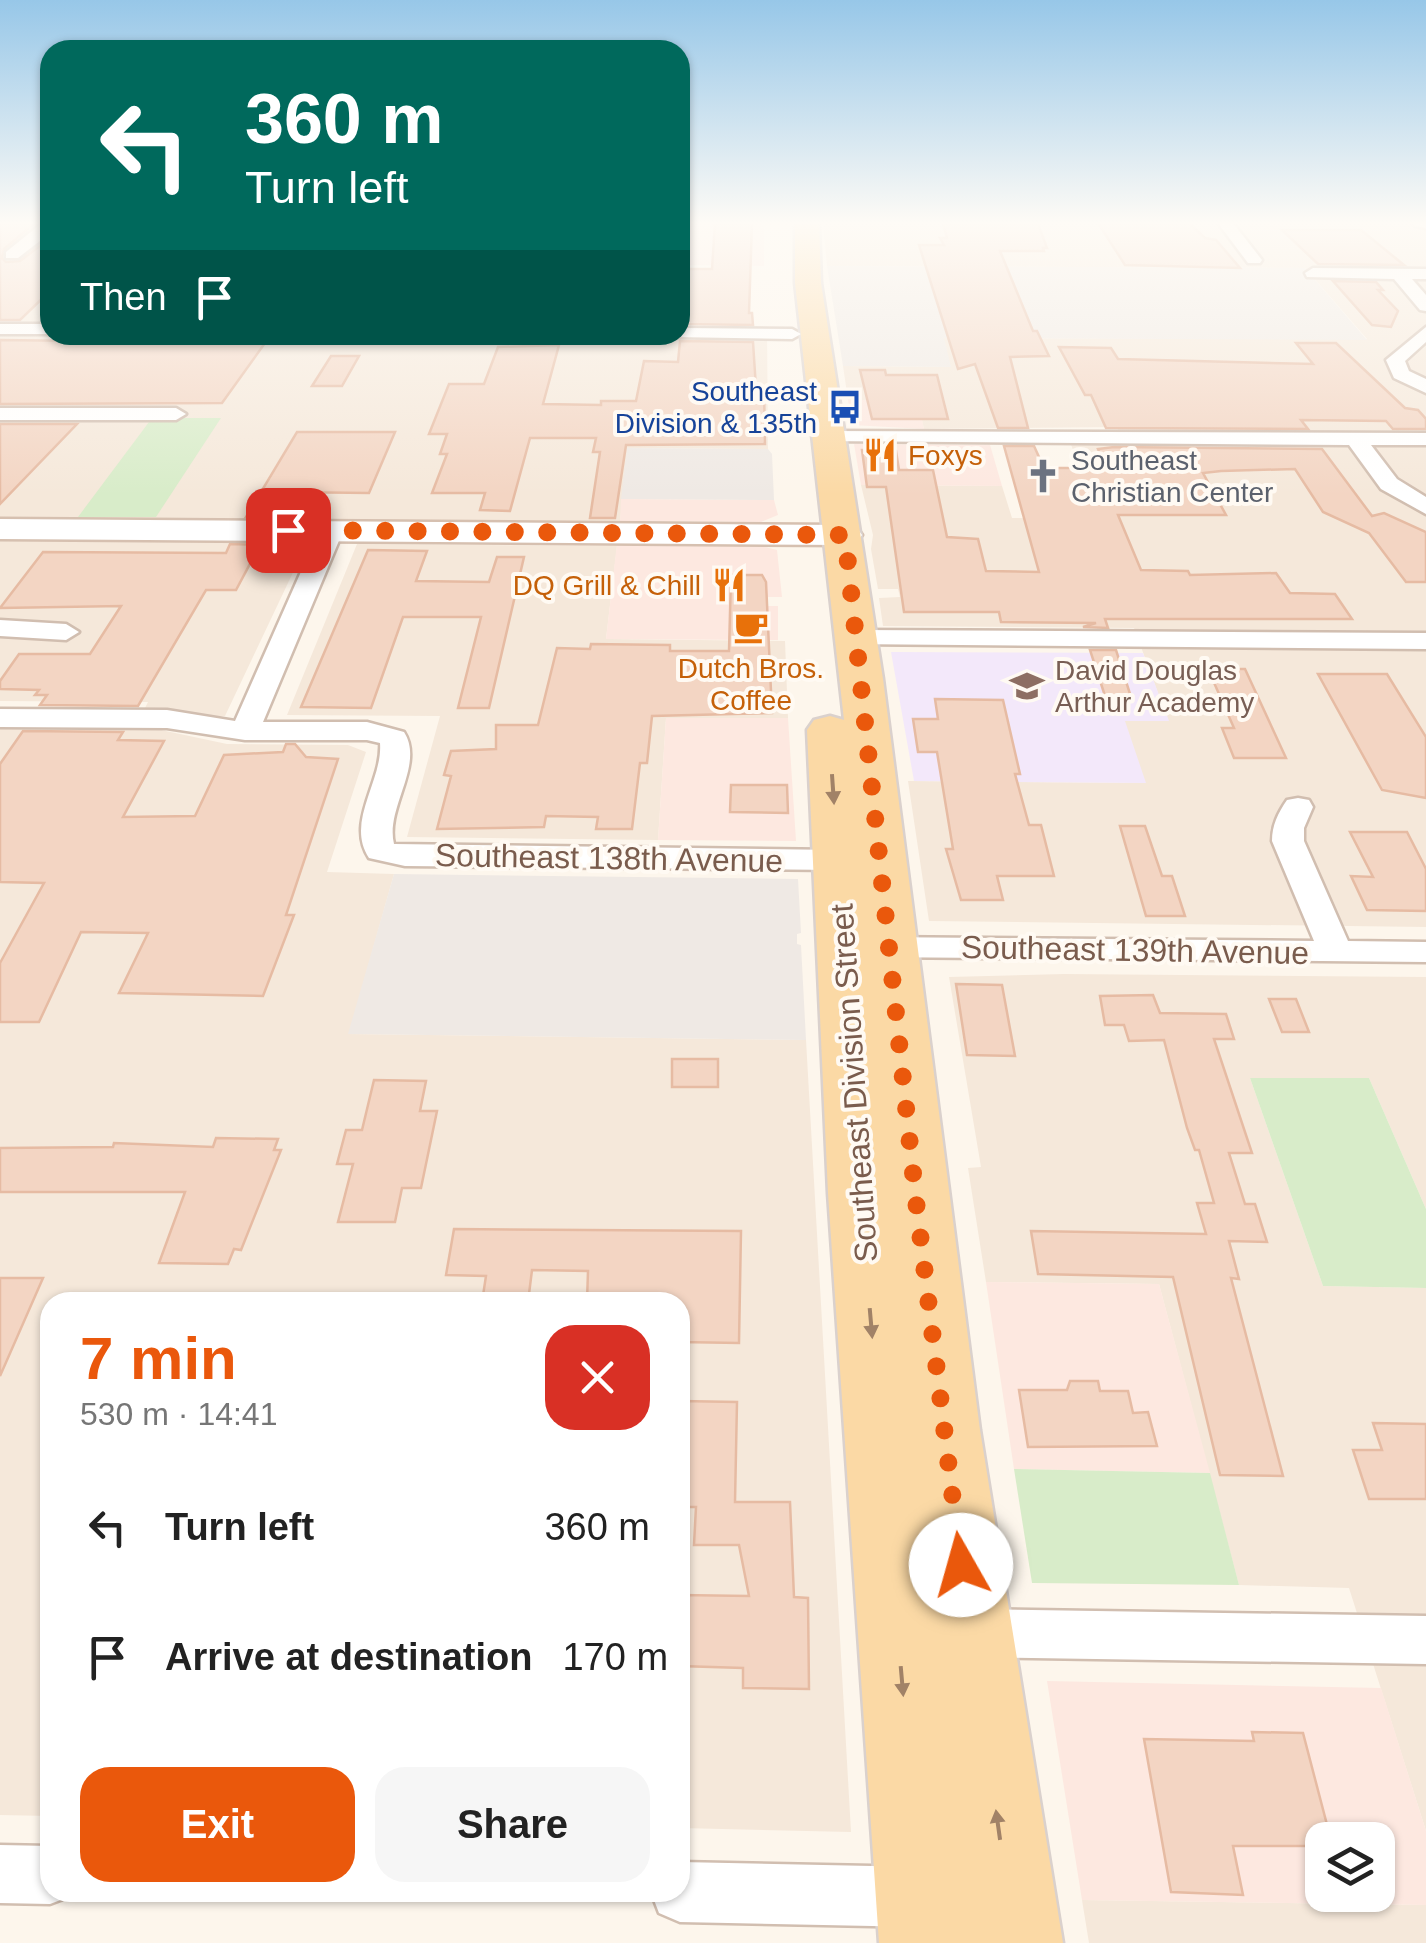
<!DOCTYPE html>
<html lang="en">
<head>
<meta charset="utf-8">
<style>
	body { margin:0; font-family:Helvetica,sans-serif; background:#f6f6f6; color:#222; height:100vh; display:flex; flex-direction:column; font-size:38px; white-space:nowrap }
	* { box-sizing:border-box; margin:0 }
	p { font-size:32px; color:#767676 }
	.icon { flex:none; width:55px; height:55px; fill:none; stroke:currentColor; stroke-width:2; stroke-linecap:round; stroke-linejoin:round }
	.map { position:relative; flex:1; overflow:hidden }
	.side { position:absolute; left:40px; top:1292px; width:650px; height:610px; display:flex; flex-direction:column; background:#fff; border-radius:30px; box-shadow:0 2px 8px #0004 }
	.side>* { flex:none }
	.hud { position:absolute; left:40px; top:40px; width:650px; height:305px; border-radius:30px; box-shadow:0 2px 8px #0004; background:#00695c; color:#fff; overflow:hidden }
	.fabs { position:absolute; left:1305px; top:1822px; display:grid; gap:20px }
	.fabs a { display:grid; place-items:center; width:90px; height:90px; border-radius:20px; background:#fff; box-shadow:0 2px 8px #0004; font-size:50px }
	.pin { position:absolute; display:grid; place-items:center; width:85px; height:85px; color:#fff; margin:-42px; border-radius:20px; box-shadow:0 5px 15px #0006 }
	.me { position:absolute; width:110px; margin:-55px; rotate:353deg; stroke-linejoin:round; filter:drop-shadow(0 0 8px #0008) }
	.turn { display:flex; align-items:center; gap:35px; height:210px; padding:0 40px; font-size:45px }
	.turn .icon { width:130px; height:130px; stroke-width:2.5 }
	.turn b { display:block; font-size:70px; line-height:85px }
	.then { display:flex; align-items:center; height:95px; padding:0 40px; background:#0003; gap:20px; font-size:38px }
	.round { display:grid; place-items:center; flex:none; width:105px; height:105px; border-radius:30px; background:#f6f6f6 }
	.overview { display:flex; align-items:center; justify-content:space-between; height:170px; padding:0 40px }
	h1 { font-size:60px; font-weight:600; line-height:75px; color:#ea580c }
	.action { display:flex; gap:20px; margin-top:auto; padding:20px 40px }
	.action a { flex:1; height:115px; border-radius:30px; background:#ea580c; color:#fff; font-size:40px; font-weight:600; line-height:115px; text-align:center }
	.action a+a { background:#f6f6f6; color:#222 }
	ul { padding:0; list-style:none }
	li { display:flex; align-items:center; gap:30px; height:130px; padding:0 40px }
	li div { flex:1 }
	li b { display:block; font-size:38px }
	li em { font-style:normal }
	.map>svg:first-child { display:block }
</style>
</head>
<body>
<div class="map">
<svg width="1426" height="1943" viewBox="0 0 1426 1943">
	<rect width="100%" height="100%" fill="#fdf6ec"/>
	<g fill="#f5e8da">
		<path d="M0,223h50v112h630v-8l87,1 1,121 -140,-1 -8,73 -620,-2z"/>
		<path d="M823,223h603v704l-497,-6 -21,-140 237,2 -21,-63h44l-34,-92 -251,-2 -4,-28 21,-1 -2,-8h-20l-7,-40 2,-14 -12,-50 141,1 10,32 88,1 -30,-77 54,-1 -7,-14 -193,2 -7,-29h-69l-5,-34 107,1 -7,-29 424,1 -62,-71 -478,-2z"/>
		<path d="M0,538l283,3 23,4 -81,171h-84l7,-14 -148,-1z"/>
		<path d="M357,544l260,2 -11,93 179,2 3,77h-122l-8,122 -251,-3 33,-121 -153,-1z"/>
		<path d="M0,728l161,2 66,14 121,1 18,7 -39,120 67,2 -45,160 457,6 45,792 -171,-4v-526h-630v514l-50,-1z"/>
		<path d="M1064,974l362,3v232l-57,-131h-119l73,208 103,2v543l-77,-243 -110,-3 -80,-301 -173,-2 -18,-114 13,-1 -32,-190z"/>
		<path d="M1082,1900l344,5v38h-337z"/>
	</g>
	<g fill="#fde8e0" fill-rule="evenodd">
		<path d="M680,223h84v43l-84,-1z"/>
		<path d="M848,400h70l6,29 -72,-4z"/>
		<path d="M854,444l136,1 12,41 -141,-1z"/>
		<path d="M621,499l153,1 4,15 -17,7 -141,-1z"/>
		<path d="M617,543l140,2 20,5 5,47h-21v9h17v34l-172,-1z"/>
		<path d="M666,718h122l8,123 -138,-1z"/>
		<path d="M986,1282l173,2 51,189 -196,-4z"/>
		<path d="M1047,1681l334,7 45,143v74l-344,-5zM1322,1840h56v55h-56z"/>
	</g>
	<g fill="#efe9e4">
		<path d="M827,266l478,2 62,72 -423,-2 7,29 -108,-1z"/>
		<path d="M627,448l141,1 4,5 2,46 -153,-1z"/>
		<path d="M394,874l404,5 3,54 -4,1v10l4,1 5,95 -458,-6z"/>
	</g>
	<path fill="#f3e8fa" d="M891,652l252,1 26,68h-44l21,62 -232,-2z"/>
	<g fill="#d8ecc9">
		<path d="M152,418h69l-65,99h-78z"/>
		<path d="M1250,1078h119l57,131v79l-103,-2z"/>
		<path d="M1014,1469l196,4 29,112 -207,-2z"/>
	</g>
	<g fill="#f3d5c3" stroke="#e6bba3" stroke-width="2.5">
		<path d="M0,223h35l-31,26 -2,9 4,4 14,-1 30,-23v53l-30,29h-20z"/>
		<path d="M715,223h37l-3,90h3l1,12 -72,-1 -1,-55h32z"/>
		<path d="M1098,223h91l16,15 11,2 24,28 -115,-3z"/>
		<path d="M943,224h95l9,24h-4l1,3h-44l33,80h4l12,25 -39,1 18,71h-30l-23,-64 -17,5 -39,-124h25l-4,-7h7z"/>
		<path d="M1282,230h79l43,35 -86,-1z"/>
		<path d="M1333,281l43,1 7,8h-5l20,21 -7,16 -19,-2z"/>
		<path d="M0,340l80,1 185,2 -43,60 -222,1z"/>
		<path d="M680,341l73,1 3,46h8l1,56 -139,1 -11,73h-25l10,-66h-7l3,-14h-66l-20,73 -30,-1 5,-17h-53l15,-39h-7l7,-20h-18l20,-50h35l14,-37 61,-2 -16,59 58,1v-4h35l8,-40 34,1z"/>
		<path d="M1296,343h40l69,65 13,2 8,9v10h-33l-7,-8 -85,-1 7,9 -202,-1 -15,-33h-6l-26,-48 52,1 7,11 195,5z"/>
		<path d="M331,356h28l-17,30h-30z"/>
		<path d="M860,370h25l1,5h51l11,44h-76z"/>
		<path d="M0,424h77l-77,80z"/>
		<path d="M297,432h98l-26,61 -84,-1 -12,25h-27z"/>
		<path d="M1004,446h30l10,22h62l-8,-19 16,-2 208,2 50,67 12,-3 42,19v50h-20l-37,-49 -46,-21 -28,-43 -74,2 -18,2 23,42h-108l23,55 47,1 2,4 86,-2 14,20 45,1 17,25h-247l3,9 -25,-1 13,-4 -95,-1 -2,-10h-95l-18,-125h-19l-5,-37 34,1 3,19h34l14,67 31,2 8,32 53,1z"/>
		<path d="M230,544l30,1 -24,45h-30l-68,116 -98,-1 7,-10h-12l4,-5 -39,-1v-8l19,-27h71l31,-48 -121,2 43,-56 183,1z"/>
		<path d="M368,550l59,1 -11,30 73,1 8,-25h27l-35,151h-31l23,-91h-78l-32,91 -70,-1z"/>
		<path d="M731,575h31l4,7 6,131 -120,3 -5,47h-7l-8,66h-36l2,-12 -52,-1 -2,11 -107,2 14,-53 -7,-1 7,-24 45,-2v-24h42l19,-77 33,1 1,-5 79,1v6h59z"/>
		<path d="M1090,650h26l15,47 -26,-1z"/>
		<path d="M1208,669h37l41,89h-52l-12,-30h12z"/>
		<path d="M1318,674h69l39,63v61l-44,-8z"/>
		<path d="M935,699l68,1 17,74h-5l14,51h12l13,51h-57l6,24h-42l-15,-51h7l-16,-97h-19l-5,-33h25z"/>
		<path d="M23,731l100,1 -5,8 46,1 -41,76 72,-1 29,-61 59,-3 3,-8h9l11,13 32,2 -52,156h8l-31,81 -144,-3 29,-60 -67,-1 -42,90h-39v-59l44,-80 -44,-1v-118z"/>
		<path d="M731,785h56l1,28 -58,-1z"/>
		<path d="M1120,826h25l17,50h10l13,40h-39z"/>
		<path d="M1350,832h57l19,37v42l-59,-1 -16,-34 22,1z"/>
		<path d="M956,984l46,1 13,71 -48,-1z"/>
		<path d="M1153,995l7,18 66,1 8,25h-20l38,114h-23l16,51h10l12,38 -38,-1 10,38 -8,-1 52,198 -63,-1 -47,-198 -135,-3 -7,-43 175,3 -9,-31h17l-15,-53h-4l-8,-22 -23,-88 -35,1 -5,-16h-19l-5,-29z"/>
		<path d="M1269,999h27l13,33h-27z"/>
		<rect x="672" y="1059" width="46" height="28"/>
		<path d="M374,1080l52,1 -6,30h17l-16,77h-19l-7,34h-57l15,-58h-16l9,-34h16z"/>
		<path d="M216,1138l62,1 -4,11h7l-40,100 -7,-1 -6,15 -69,-1 26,-71h-185v-44l113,-1 1,-4 99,4z"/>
		<path d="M454,1229l287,2 -2,112 -59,-1v-40h-93l1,-31 -56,-1 -4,32h-46l4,-26 -40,-1z"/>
		<path d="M0,1278h43l-43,98z"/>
		<path d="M1070,1381h28l2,10h28l5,22 15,-1 9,34 -129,1 -9,-57h48z"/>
		<path d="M680,1401l57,1 -2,100h55l4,95 14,1 1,91 -66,-1v-20l-63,-2v-71l69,1 -10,-51h-45l2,-38h-16z"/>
		<path d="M1373,1423l53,1v75h-57l-16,-49h29z"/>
		<path d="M1252,1732l51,1 28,107h-9v6h-89l10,49 -72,-3 -27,-153 110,2z"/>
	</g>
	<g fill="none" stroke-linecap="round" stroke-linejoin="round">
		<g stroke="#d1beb0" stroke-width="5">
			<g id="street">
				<path d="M42,223h8v10l-32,25h-12v-6z"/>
				<path d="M1218,223h15l29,37 -2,3h-12z"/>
				<path d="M1413,223h13v5l-11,-2z"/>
				<path d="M1313,268l113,1v10h-14l14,16v16l-6,-1 -26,-31 -87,-2 -2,-4z"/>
				<rect x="0" y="324" width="50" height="10"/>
				<path d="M1426,327v15l-21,19 4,10 17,8v14l-32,-15 -8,-18z"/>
				<path d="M680,328l112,1 9,5 -9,5 -118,-2 6,-2z"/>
				<path d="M0,408h176l10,6 -10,6h-176z"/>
				<path d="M827,431l599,2v12h-55l26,34 29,18v17l-45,-25 -32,-44 -529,-4 -3,-4 3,-4z"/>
				<path d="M331,524l12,7 -80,191h104l37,10c21,33 -19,76 -10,112l444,6 11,3 5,7 -5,7 -11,3 -433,-4 -36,-8c-24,-36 14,-77 11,-115l-13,-3h-122l-78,-12 -167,-1v-18l167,1 68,11 84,-190z"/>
				<path d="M0,620l66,4 13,8 -13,8 -66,-4z"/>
				<path d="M856,630l570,3v16l-579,-5 -4,-6 4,-6z"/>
				<path d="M1298,798l11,2 4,7 -9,21v13l44,100 78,1v20l-554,-5 -12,-3 -5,-7 5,-7 12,-3 442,4 -42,-100c0,-16 6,-28 15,-41z"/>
				<path d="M970,1609l456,7v48l-456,-7 -19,-7 -7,-17 7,-17z"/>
				<path d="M0,1845l50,1v46h22l-1,4 -21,8 -50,-1z"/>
				<path d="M680,1862l241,5 21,9 9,21 -9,21 -21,9 -241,-5 -21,-9 -8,-21h29z"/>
			</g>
		</g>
		<g stroke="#d6c0b0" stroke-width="5">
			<path id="secondary" d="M0,519l845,6 12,3 5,7 -5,7 -12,3 -845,-6z"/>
		</g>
		<g stroke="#dad1cd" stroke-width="5">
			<path id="primary" d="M795,223h24l2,60 62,396 97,751 83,513h-184l-51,-750 -21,-463 7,-10 16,-4 14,4 -49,-437z"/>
		</g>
		<use href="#street" fill="#fff" fill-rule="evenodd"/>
		<use href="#secondary" fill="#fff" fill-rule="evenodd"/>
		<use href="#primary" fill="#fbd9a5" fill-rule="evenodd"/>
	</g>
	<defs><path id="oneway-solid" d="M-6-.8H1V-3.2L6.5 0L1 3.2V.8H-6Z" transform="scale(2.5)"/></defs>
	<g fill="#a18267">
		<use href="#oneway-solid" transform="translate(833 789) rotate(86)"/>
		<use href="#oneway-solid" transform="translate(871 1323) rotate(85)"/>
		<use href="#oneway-solid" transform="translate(902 1681) rotate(85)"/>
		<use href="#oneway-solid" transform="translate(998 1825) rotate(-98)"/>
	</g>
	<linearGradient id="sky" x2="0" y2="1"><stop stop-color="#97c7e8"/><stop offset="0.45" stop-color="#fefbf6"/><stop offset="1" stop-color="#fefbf6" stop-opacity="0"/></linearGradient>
	<rect width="1426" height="495" fill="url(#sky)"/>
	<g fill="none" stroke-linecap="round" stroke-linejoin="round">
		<path stroke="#ea580c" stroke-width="18" stroke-dasharray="0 32.4" d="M288,530l557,5 71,666 45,364"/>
	</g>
	<defs>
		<g id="bus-bare" transform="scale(2.7)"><path d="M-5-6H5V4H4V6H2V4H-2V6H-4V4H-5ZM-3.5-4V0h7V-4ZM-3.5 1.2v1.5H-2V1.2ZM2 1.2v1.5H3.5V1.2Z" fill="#1a4fb4" stroke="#fffaf3" stroke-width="2.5" paint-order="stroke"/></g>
		<g id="restaurant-bare" transform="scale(2.7)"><path d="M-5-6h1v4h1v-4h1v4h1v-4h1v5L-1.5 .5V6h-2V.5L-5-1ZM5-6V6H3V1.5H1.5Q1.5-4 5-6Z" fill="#e8710a" stroke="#fffaf3" stroke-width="2.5" paint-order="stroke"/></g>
		<g id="church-bare" transform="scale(2.7)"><path d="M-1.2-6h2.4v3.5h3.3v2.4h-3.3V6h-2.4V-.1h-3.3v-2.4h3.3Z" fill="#6b7280" stroke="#fffaf3" stroke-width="2.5" paint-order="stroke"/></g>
		<g id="cafe-bare" transform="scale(2.7)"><path d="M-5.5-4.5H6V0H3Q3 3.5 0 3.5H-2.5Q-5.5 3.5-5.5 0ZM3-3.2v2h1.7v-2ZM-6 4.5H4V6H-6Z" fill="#e8710a" stroke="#fffaf3" stroke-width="2.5" paint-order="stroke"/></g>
		<g id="school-bare" transform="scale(2.7)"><path d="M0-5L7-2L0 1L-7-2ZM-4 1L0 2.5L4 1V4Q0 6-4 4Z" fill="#8d6e63" stroke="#fffaf3" stroke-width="2.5" paint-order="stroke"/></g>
	</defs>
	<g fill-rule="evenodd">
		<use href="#bus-bare" x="845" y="407"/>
		<use href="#restaurant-bare" x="880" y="455"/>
		<use href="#church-bare" x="1043" y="476"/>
		<use href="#restaurant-bare" x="729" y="585"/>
		<use href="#cafe-bare" x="751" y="627"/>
		<use href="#school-bare" x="1027" y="686"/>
	</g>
	<g text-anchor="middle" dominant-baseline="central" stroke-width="8" stroke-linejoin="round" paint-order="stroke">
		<g font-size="28" fill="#164399" stroke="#fffaf3" text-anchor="end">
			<text x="817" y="391">Southeast<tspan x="817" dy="32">Division &amp; 135th</tspan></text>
		</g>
		<g font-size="28" fill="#c56008" stroke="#fffaf3" text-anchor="start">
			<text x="908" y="455">Foxys</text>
			<text x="701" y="585" text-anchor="end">DQ Grill &amp; Chill</text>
			<text x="751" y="668" text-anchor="middle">Dutch Bros.<tspan x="751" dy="32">Coffee</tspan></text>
		</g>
		<g font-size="28" fill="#5b616d" stroke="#fffaf3" text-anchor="start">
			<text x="1071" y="460">Southeast<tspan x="1071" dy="32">Christian Center</tspan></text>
		</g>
		<g font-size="28" fill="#785e54" stroke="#fffaf3" text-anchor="start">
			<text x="1055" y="670">David Douglas<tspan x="1055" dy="32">Arthur Academy</tspan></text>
		</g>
		<g font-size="32" fill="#7a5c4d" stroke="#fffaf3">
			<text transform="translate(609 858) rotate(1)">Southeast 138th Avenue</text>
			<text transform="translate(1135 950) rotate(1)">Southeast 139th Avenue</text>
			<text transform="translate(854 1083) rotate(-94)">Southeast Division Street</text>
		</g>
	</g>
</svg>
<div class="fabs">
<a><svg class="icon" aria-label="layers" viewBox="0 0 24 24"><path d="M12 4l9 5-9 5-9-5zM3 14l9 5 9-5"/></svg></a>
</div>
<div class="pin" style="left:288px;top:530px;background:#d93025"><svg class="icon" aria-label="arrive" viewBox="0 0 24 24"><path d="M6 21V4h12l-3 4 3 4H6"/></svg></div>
<svg class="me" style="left:961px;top:1565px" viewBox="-20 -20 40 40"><circle r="19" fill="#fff"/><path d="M0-13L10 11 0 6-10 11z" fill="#ea580c"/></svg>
<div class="hud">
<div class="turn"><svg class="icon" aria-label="left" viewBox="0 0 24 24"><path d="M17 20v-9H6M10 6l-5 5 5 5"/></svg><div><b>360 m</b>Turn left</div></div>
<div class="then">Then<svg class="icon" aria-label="arrive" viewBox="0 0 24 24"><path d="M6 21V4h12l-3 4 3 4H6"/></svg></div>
</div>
<section class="side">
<div class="overview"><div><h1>7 min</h1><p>530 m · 14:41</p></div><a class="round" style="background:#d93025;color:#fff"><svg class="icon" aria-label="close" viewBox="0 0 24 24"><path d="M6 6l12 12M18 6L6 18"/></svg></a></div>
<ul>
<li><svg class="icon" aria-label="left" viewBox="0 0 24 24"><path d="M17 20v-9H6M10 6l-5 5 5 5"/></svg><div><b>Turn left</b></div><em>360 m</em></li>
<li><svg class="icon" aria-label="arrive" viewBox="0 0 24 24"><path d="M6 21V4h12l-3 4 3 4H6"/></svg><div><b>Arrive at destination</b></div><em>170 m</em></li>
</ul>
<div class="action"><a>Exit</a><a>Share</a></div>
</section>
</div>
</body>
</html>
